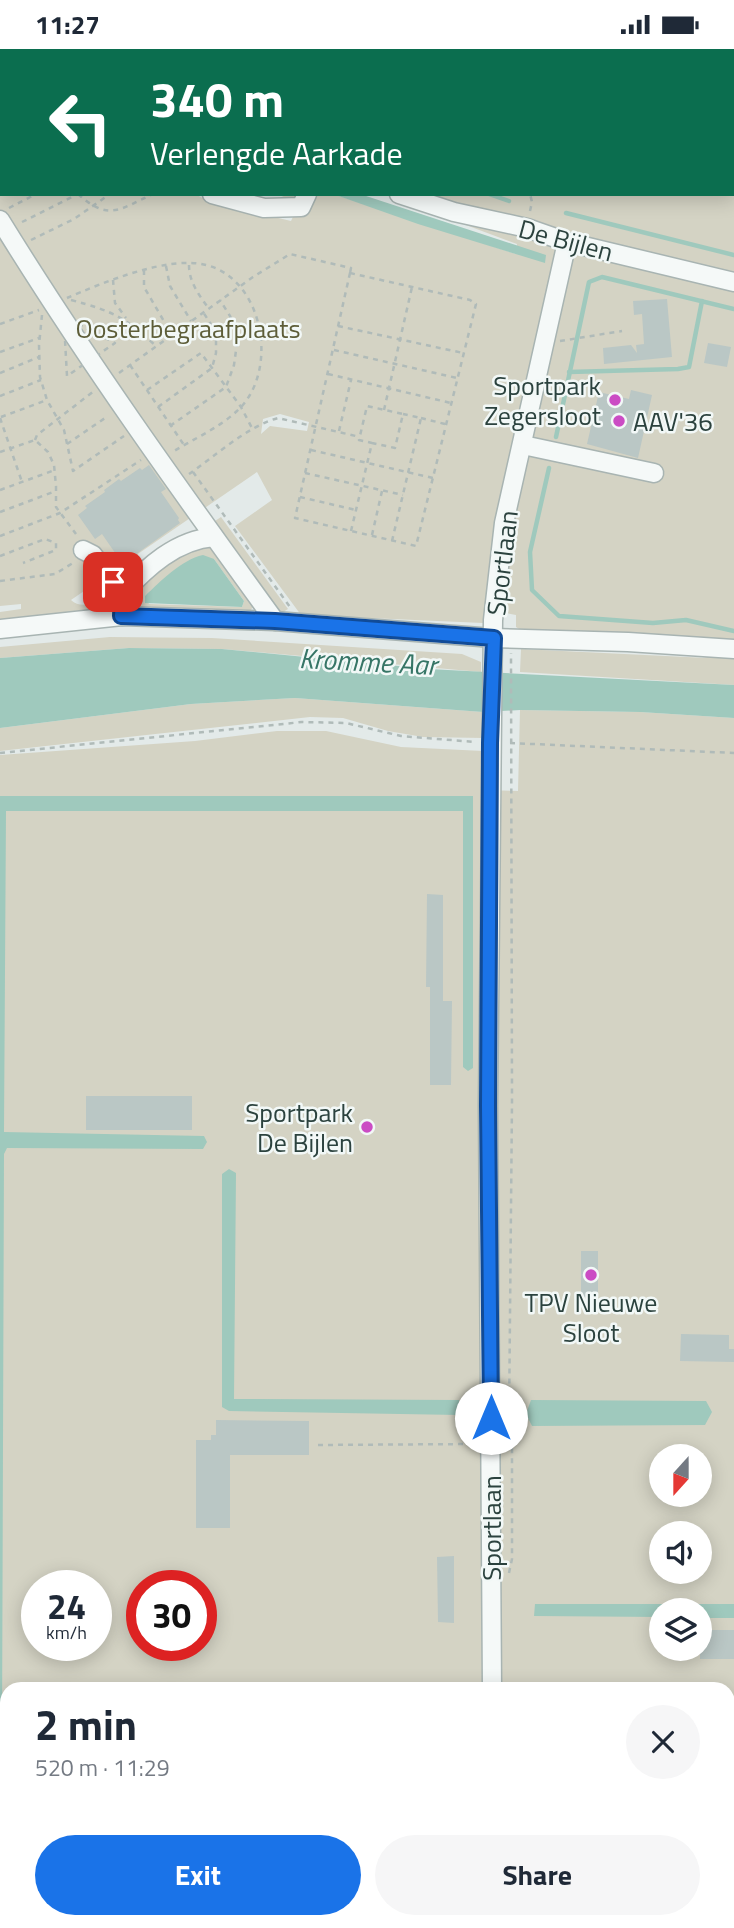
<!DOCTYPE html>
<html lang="en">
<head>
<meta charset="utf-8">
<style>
	body { margin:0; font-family:"Titillium Web",sans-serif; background:#f6f6f7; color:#1f2937; height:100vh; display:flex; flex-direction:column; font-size:26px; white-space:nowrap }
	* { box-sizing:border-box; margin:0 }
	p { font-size:23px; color:#747a83 }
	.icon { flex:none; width:38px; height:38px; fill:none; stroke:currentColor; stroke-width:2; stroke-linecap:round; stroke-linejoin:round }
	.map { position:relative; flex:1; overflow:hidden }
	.side { position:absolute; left:0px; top:1633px; width:735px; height:247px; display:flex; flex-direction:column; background:#fff; border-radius:21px 21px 0 0; box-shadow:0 4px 18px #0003 }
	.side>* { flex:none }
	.top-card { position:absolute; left:0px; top:0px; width:735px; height:147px; box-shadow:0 4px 18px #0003; background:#0b6e4f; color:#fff; overflow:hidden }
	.needle { width:46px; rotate:201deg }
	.buttons { position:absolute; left:649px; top:1395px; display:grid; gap:14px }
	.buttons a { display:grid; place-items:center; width:63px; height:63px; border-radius:50%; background:#fff; box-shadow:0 4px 18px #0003; font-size:35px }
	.speed { position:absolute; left:21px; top:1521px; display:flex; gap:14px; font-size:35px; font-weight:700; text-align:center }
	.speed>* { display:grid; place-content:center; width:91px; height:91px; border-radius:50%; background:#fff; box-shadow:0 4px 18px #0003; line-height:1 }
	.speed small { font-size:18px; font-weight:400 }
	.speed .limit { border:10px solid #d22; background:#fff; color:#111 }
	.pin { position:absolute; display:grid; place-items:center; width:60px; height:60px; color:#fff; margin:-30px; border-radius:14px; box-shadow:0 4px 10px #0006 }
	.me { position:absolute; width:77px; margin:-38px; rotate:0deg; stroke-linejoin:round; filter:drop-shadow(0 0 5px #0008) }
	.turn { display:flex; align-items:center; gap:24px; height:147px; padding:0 35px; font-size:32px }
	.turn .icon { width:91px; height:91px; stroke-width:2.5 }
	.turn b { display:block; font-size:49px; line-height:60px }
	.round { display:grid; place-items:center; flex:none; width:74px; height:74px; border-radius:37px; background:#f6f6f7 }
	.overview { display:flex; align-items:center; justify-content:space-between; height:119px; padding:0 35px }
	h1 { font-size:42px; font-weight:700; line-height:52px }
	.button { display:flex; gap:14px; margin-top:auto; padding:14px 35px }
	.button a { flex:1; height:80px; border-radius:42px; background:#1a73e8; color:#fff; font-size:28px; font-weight:700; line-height:80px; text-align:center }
	.button a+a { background:#f6f6f7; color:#1f2937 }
	.status { display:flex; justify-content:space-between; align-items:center; height:49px; padding:0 35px; background:#fff; direction:ltr }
	.status svg { height:19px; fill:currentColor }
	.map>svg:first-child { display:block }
</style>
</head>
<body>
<div class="status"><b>11:27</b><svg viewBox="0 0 49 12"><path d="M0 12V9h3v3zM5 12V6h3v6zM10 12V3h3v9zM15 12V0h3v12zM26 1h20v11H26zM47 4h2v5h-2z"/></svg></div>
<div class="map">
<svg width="734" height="1879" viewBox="0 0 734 1879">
	<rect width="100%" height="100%" fill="#e3eae9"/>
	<g fill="#d4d3c4" fill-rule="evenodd">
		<path d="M0,0l81,2h-79v143h193l15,8 81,19 8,-17 -22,-10h56l183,60 1,-10 -134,-50h350v-143l-631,-2h632v636l-214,-13 1,-23 186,9 -88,-20 -92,-4 -11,-7v-12l-30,-6 -3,14 -182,-8 -66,-89 37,-26 -15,-28 -186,128c8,8 19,4 29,2l-2,11 -98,10v-11l21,-3v-5l-21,2zM280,365l29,8 -2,9 -37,-5 -9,8 2,-15z"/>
		<path d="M221,468l67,92 -10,6 -66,-92z"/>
		<path d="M210,493l44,63 -5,8 -117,-4 -3,-3v-9l42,-40zM214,510l30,42 -2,6 -93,-3 -4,-8 34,-28z"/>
		<path d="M110,588l102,1 250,16 19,8v10l-259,-23 -93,-1 -129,10v-11z"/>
		<path d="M295,649l188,14 1,26 -61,-1 -35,-6 -45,-13 -33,-1 -310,34v-23l191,-24z"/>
		<path d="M520,661l120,2 94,6v1210h-214v-7h208v-232h-721v214l-7,-3v-1145l195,-14 82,-10h49l75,16 82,4v39l35,1zM662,1407h38v39h-38zM662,1484h38v38h-38zM37,1536h59v60h-59zM142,1536h59v60h-59zM662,1561h38v39h-38z"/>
		<path d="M248,1872l2,7h-210l-9,-6z"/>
		<path d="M401,1873h83v6h-82z"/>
	</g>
	<g fill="#9fc9bd">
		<path d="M556,0h178v59l-1,-57z"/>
		<path d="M333,145h27l186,61 -1,8 -127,-39z"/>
		<path d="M203,506l11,4 30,42 -2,6 -97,-4v-7c16,-15 36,-36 58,-41z"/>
		<path d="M129,599l93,1 207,20 305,16v33l-94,-6 -120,-2 -37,2 -188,-14 -104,6 -191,24v-70z"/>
		<path d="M0,747h473v272l-5,3 -5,-4v-256h-457l-2,321 200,4 3,6 -4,7 -196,-1 -3,6 -2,583h5v13h-7z"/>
		<path d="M229,1120l7,4 -2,226 225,1v15l-230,-4 -7,-4v-233z"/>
		<path d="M531,1351l175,1 6,11 -7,13 -173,1 -6,-12z"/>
		<path d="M535,1555h199v14h-34v-8h-38l-1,7 -127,-1z"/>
	</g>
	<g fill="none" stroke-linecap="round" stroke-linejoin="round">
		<g stroke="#9fc9bd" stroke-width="4.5">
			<path d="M164,0l3,2"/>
			<path d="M489,145l20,7"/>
			<path d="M566,164l168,42"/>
			<path d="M569,323l109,-3 11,-2 13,-66"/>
			<path d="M556,388l33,-155 13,-5 132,32"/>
			<path d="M549,419l-19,84 2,38 27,26 94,7 33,-3 48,11"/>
		</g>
	</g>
	<g fill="#bac7c5">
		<path d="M667,250l5,58 -68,7 -1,-16 28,-3 6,8 -1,-8 8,-1 -2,-30 -8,1 -1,-14z"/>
		<path d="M708,294l23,4 -4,20 -23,-4z"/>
		<path d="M631,341l21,5 -14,63 -51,-14 12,-52 30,7z"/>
		<path d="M149,416l17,24 -5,3 18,26 -1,2 2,3 -55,39 -3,-3 -2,1 -18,-26 -7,5 -17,-24 9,-7 -2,-2 20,-14 -1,-2 15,-11 2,2 19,-13 2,2z"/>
		<path d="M427,845l16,1v106h9l-1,84h-21v-98h-4z"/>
		<rect x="86" y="1047" width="106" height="34"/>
		<rect x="581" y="1202" width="17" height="46"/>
		<path d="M681,1285l48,1v14h5v13l-54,-1z"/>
		<path d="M216,1371l93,1v34h-79v73h-34v-88h15v-5h5z"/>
		<path d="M454,1507v67l-16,-1 -1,-65z"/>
		<rect x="700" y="1581" width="34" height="29"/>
	</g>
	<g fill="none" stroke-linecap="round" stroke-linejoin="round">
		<g stroke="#a8b4b2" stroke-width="21">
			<g id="minor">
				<path d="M123,0l2,2"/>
				<path d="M138,2l1,-2"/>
				<path d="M212,145l52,14 37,-1 6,-13"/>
				<path d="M399,145l55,18 73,16 40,14 167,40"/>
				<path d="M0,171c85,138 180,270 275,401"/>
				<path d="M523,396l131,28"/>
				<path d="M83,501l10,5 29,39"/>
				<path d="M122,567v-22c25,-27 54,-54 92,-57"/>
				<path d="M0,580l122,-13 153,5 218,17 135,4 106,7"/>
				<path d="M492,1640l-4,-583 5,-486 11,-97 63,-281"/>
				<path d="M492,1872v7"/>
			</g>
		</g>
		<g stroke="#b0bbb9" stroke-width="2.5" stroke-dasharray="5 5" stroke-linecap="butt">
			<path d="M28,0l2,2"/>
			<path d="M430,0l1,2"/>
			<path d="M516,0l2,2"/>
			<path d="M0,3h2"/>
			<path d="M0,26l2,1"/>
			<path d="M0,42l2,-2"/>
			<path d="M733,86h1"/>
			<path d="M0,118l2,-1"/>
			<path d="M0,139l2,-2"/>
			<path d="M78,145c31,28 42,15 75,0"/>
			<path d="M9,159l27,-14"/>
			<path d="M530,162l2,-9 -2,-8"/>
			<path d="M22,173l56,-28"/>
			<path d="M31,191l43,-21 36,-25"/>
			<path d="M189,216c0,17 10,30 20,44"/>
			<path d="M166,217l4,20 21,35"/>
			<path d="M144,221v17l28,48"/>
			<path d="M350,224l120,27 6,4 -60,242 -121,-28z"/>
			<path d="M113,231l2,23 11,15"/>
			<path d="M67,249c35,-15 101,-43 139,-33 58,14 74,107 31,146 -17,16 -43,28 -63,40"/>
			<path d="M71,251c42,11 53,17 85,46"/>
			<path d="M42,266l-3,30 1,32 7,23 17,30 9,41 51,-35"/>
			<path d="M0,275l39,-14"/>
			<path d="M78,275l37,19 -48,33 -2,-36 4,-11z"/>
			<path d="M338,277l125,27"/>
			<path d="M560,292l62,-10"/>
			<path d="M334,301l123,28"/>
			<path d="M0,303l39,-14"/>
			<path d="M130,316l54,80"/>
			<path d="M0,324l39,-16"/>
			<path d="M119,324l134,-96 37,-23 61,14 -1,5"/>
			<path d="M328,325l123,29"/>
			<path d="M147,341l54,-37 40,54 12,23"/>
			<path d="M0,347l41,-16"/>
			<path d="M158,358l54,-39 4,-15v-21l-13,-20"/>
			<path d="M384,361l28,-123"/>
			<path d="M1,368l46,-17"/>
			<path d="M0,369l22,64"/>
			<path d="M421,369l24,6"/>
			<path d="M170,377l56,-39 8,-22 4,-29 -8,-20 -10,-16"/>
			<path d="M339,382l12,-51"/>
			<path d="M35,391l2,-5 57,-44"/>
			<path d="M67,395l41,-28"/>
			<path d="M311,401l122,28"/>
			<path d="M0,403l35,-12 13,12 6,13 2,21v21l20,27"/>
			<path d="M193,423l97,135"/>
			<path d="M305,424l98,22"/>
			<path d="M189,425c26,-18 59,-48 89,-56l82,19"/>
			<path d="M0,441l52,-19"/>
			<path d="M300,448l56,13"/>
			<path d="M0,463l56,-21"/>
			<path d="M351,482l21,-88 23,5 8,-34 -36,-8 -8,34 13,3"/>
			<path d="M372,486l10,-44"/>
			<path d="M0,487l60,-23 81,-53"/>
			<path d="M392,492l29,-123 -18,-4"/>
			<path d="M0,507l45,-17 11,4v7l-33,13"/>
			<path d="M0,532l55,-7 18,-11"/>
			<path d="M510,694l224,10"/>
			<path d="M0,704l302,-31 44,1 55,13 74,6"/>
			<path d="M318,1396l156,-1"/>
			<path d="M509,1524l3,-14v-112l-3,-24 3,-322 -1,-448"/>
			<path d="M0,1750l7,4"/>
			<path d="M0,1816l7,3"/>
			<path d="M115,1872l6,7"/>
		</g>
		<use href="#minor" stroke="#f5f9f8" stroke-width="18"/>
	</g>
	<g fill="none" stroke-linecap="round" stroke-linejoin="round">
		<g stroke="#114b97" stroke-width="18">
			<path id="route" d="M113,533l9,12 -1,22 154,5 219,17 -4,105 -2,363 3,312"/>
		</g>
		<use href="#route" stroke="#1a73e8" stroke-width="12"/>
	</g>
	<g fill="#cb4cc4" stroke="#f2f8f7" stroke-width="2.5">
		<circle cx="615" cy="351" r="7"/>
		<circle cx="619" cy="372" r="7"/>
		<circle cx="367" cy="1078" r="7"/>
		<circle cx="591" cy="1226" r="7"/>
	</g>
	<g text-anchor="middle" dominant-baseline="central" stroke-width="5" stroke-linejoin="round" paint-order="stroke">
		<g font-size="26" fill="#2b423e" stroke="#f2f8f7">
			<text transform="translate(566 191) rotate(15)">De Bijlen</text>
			<text transform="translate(502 514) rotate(-83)">Sportlaan</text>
			<text transform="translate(491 1479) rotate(-90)">Sportlaan</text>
		</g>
		<g font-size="26" fill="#5d5d38" stroke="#f2f8f7">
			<text x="188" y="279">Oosterbegraafplaats</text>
		</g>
		<g font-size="26" fill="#2b423e" stroke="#f2f8f7" text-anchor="end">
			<text x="601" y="336">Sportpark<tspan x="601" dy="30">Zegersloot</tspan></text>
			<text x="633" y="372" text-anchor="start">AAV'36</text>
			<text x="353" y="1063">Sportpark<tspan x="353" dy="30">De Bijlen</tspan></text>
			<text x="591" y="1253" text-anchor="middle">TPV Nieuwe<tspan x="591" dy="30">Sloot</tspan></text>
		</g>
		<g font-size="28" font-style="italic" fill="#367566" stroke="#f2f8f7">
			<text transform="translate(368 612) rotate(3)">Kromme Aar</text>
		</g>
	</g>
</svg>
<div class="buttons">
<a><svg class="needle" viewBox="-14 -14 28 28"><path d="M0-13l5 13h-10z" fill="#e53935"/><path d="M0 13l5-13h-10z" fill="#747a83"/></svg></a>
<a><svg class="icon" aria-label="sound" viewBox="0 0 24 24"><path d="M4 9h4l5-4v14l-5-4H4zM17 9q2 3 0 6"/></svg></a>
<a><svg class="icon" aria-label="layers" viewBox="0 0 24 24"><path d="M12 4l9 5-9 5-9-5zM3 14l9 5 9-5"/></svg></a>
</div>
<div class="speed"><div>24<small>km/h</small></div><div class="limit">30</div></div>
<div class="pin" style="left:113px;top:533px;background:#d93025"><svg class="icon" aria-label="arrive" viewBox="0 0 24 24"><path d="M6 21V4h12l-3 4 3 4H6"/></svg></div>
<svg class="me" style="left:491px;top:1369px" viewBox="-20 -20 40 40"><circle r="19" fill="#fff"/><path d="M0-13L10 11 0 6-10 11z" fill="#1a73e8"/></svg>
<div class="top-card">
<div class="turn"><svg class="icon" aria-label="left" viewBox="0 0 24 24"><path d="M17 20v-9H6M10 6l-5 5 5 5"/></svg><div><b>340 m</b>Verlengde Aarkade</div></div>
</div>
<section class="side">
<div class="overview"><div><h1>2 min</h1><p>520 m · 11:29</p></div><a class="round"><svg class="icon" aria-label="close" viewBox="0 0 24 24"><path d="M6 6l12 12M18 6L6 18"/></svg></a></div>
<div class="button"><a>Exit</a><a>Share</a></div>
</section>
</div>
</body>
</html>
